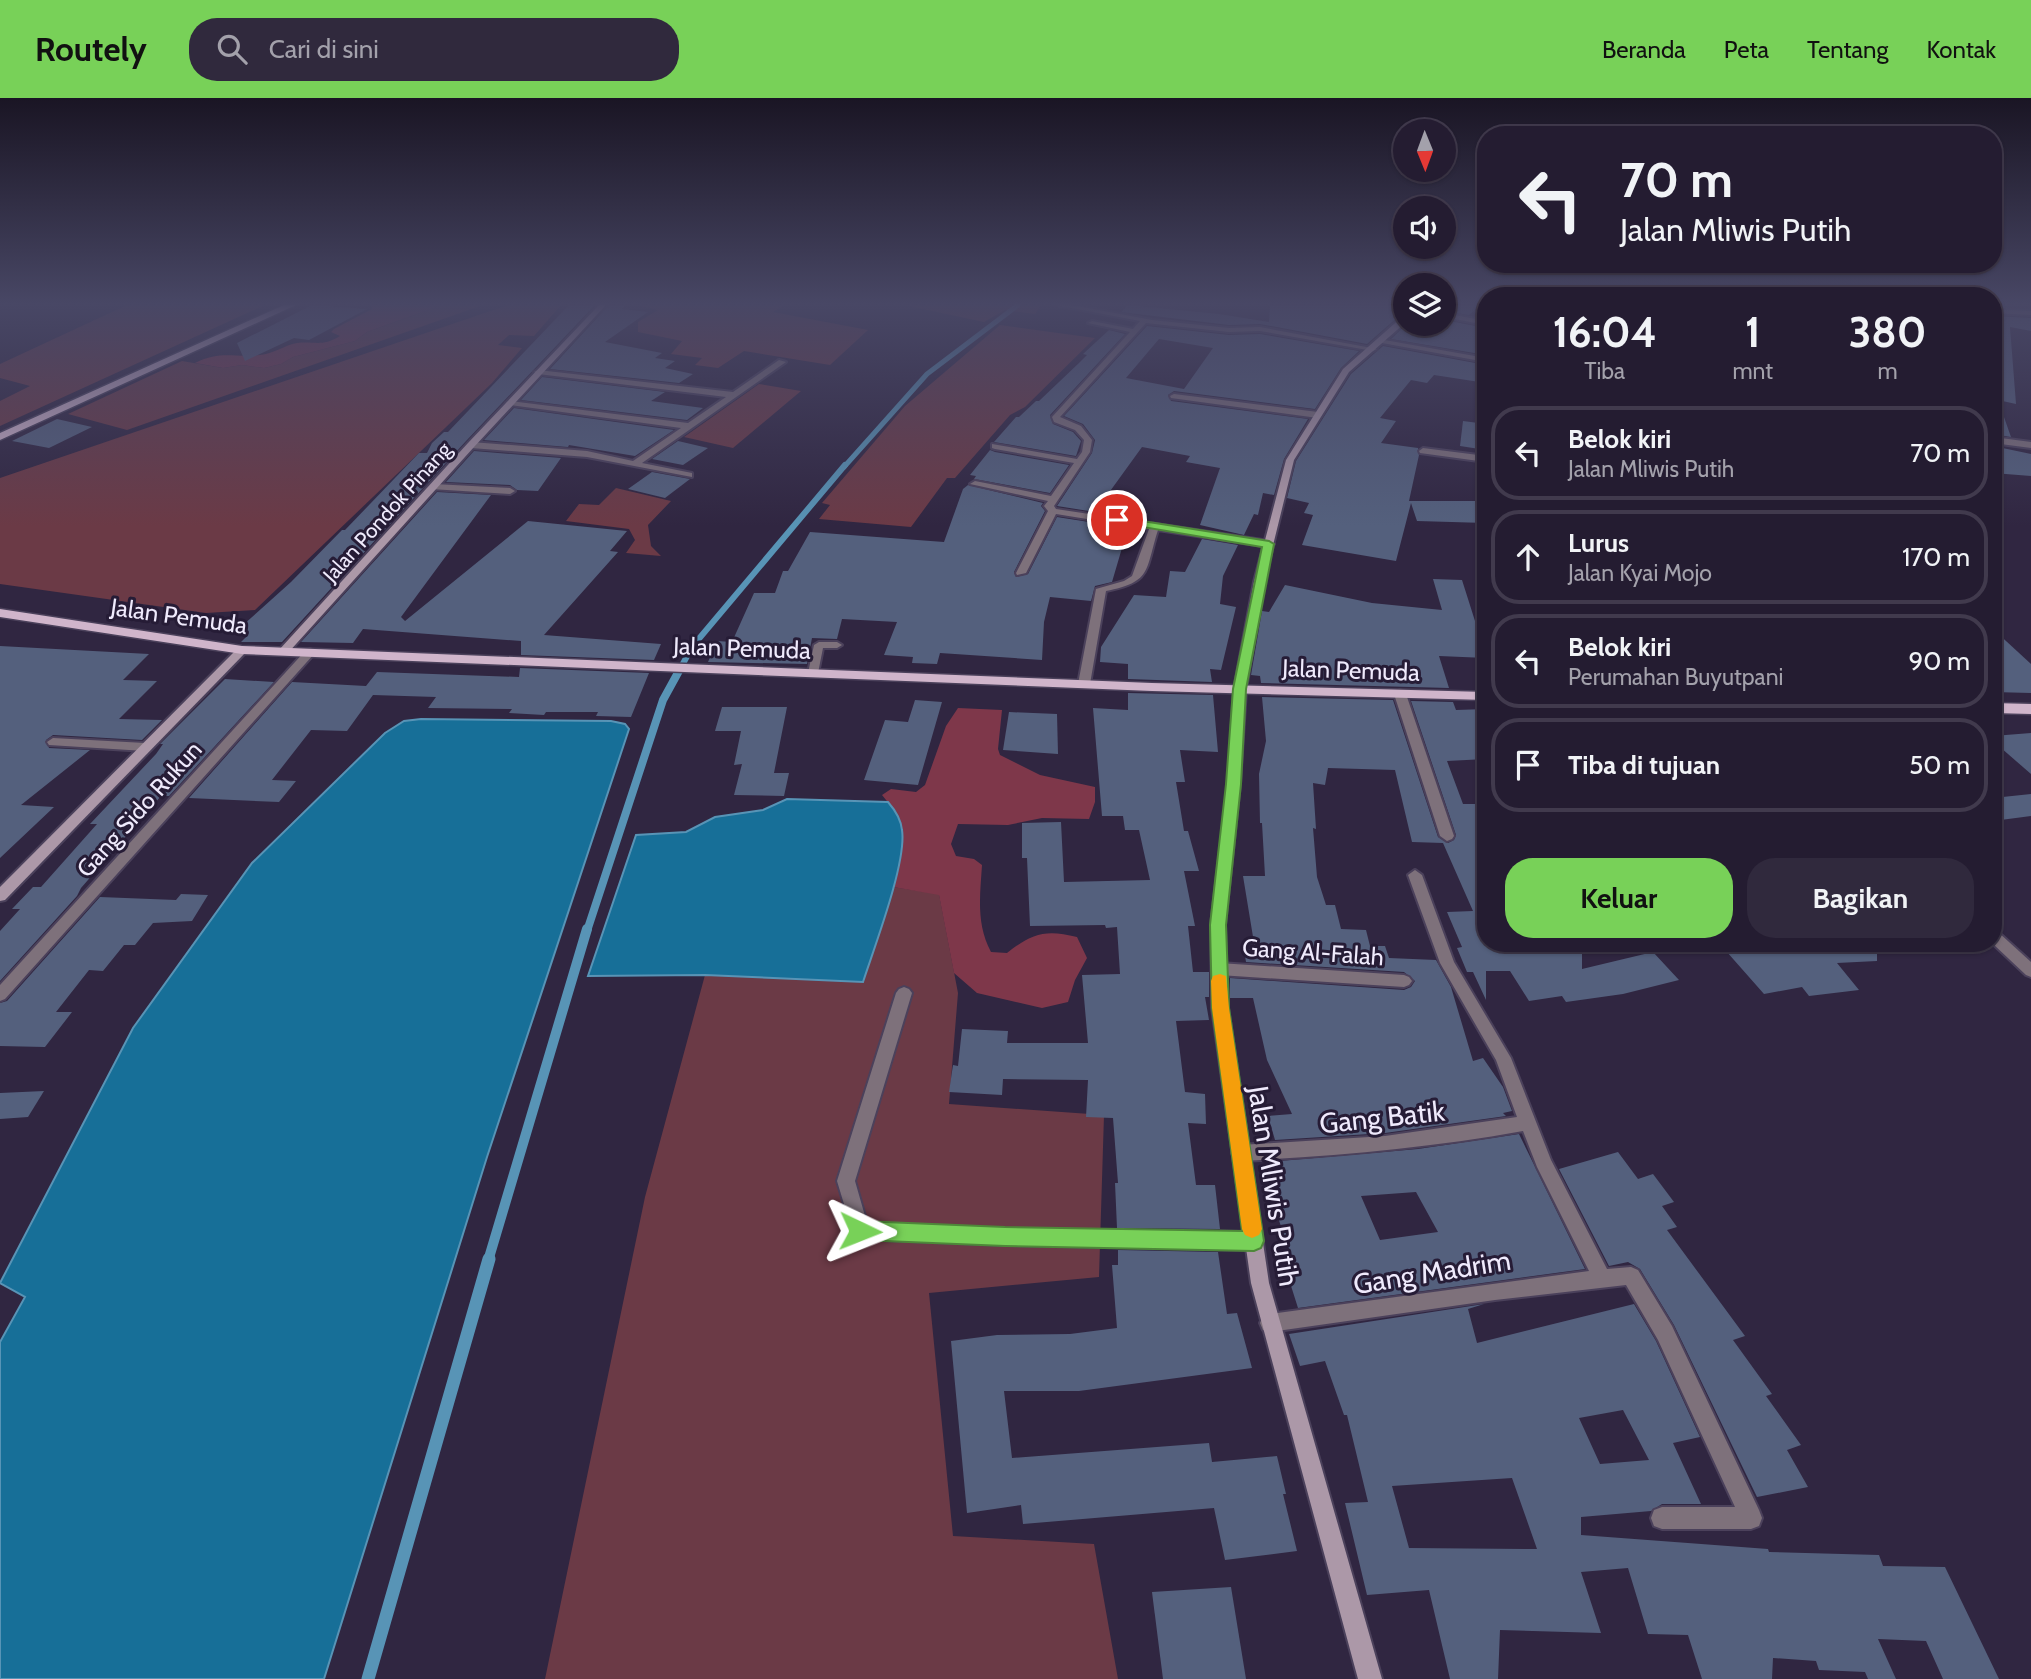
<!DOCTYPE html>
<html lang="id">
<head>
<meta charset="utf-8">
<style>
	body { margin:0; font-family:Cabin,sans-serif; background:#30293d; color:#f1f3f6; height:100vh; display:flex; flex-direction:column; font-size:26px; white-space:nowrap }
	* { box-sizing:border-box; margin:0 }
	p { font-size:23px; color:#a3a1ab }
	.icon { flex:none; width:38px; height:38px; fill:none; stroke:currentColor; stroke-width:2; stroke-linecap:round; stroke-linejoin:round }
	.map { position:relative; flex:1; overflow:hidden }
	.details { position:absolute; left:1477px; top:189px; width:525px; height:665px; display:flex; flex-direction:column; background:#241c31; border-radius:28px; box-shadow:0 2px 5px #0004,0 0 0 2px #413a4d }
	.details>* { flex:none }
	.guide { position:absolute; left:1477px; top:28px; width:525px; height:147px; border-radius:28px; box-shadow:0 2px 5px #0004,0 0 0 2px #413a4d; background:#241c31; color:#f1f3f6; overflow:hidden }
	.needle { width:46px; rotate:179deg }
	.buttons { position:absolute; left:1393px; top:21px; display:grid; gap:14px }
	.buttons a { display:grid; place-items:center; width:63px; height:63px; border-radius:50%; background:#241c31; box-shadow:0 2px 5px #0004,0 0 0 2px #413a4d; font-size:35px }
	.pin { position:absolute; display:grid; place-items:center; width:60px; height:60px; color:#fff; margin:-30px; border:4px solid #fff; border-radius:50%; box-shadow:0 2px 7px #0007 }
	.me { position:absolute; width:77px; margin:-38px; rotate:92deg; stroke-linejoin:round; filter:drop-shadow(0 0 5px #0008) }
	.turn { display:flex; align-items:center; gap:24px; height:147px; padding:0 28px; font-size:32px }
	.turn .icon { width:91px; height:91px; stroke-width:2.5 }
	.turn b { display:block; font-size:49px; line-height:60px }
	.eta { display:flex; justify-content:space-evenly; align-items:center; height:119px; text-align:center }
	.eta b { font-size:42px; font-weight:700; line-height:49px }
	.cta { display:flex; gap:14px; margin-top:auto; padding:14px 28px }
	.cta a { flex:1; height:80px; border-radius:28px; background:#78d158; color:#111; font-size:28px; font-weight:700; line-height:80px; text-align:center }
	.cta a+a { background:#30293d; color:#f1f3f6 }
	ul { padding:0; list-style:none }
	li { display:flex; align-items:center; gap:21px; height:94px; margin:0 14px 10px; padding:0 14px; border:4px solid #413a4d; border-radius:28px }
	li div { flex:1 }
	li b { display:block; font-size:26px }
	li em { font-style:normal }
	header { display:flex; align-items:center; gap:42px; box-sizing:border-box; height:98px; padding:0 35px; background:#78d158; color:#111 }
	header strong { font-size:33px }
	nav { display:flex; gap:38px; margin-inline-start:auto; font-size:24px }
	.search { width:490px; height:63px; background:#30293d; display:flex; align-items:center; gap:18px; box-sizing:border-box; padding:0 24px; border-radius:28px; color:#a3a1ab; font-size:26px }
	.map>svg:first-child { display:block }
</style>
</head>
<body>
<header>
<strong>Routely</strong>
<div class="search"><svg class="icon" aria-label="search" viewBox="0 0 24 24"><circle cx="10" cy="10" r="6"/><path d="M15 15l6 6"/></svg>Cari di sini</div>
<nav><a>Beranda</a><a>Peta</a><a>Tentang</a><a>Kontak</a></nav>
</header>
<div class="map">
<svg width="2031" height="1581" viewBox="0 0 2031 1581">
	<rect width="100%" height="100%" fill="#302641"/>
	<g fill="#6b3a46">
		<path d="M127,207h138l-265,121v-25l30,-15 -30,-8v-14z"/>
		<path d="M442,207h41l-356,125 -59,-16 114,-53 41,7 19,-3 22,3 17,-4 12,-7 62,-16 12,-9z"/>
		<path d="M508,207h53l-27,31 -25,-1 -11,10 24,3 -30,35 -237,227 -49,3 -206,-29v-106z"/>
		<path d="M637,207h147l-11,7 95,18 -38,35 -86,-14 -26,17 -23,-3 7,-7 -31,-4 11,-13 -44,-9v-10l20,-12z"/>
		<path d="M904,207h137l-6,9 -30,-4 -21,12z"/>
		<path d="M1000,227l95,13 -70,69 -15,8 -55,63h-8l-36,49 -92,-8 11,-14 -8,-2 83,-97z"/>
		<path d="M759,286l42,7 -68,57 -49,-11z"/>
		<path d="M616,390l55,13 -23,24 3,21 10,10 -35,-3 9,-13 -6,-11 -63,-8 13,-17 20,1z"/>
		<path d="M893,789l46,7 19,99 -9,111 155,11 -5,162 -170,16 24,243 141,8 24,135h-573l100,-482 60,-222 158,7z"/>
	</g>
	<g fill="#7e374a">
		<path d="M370,207h72l-75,27 -12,9 -62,16 -12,7 -17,4 -22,-3 -19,3 -28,-5c26,-13 38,-5 65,-8 13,-1 25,-10 37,-12 19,-2 25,4 43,-7l-9,-4 3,-3 38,-20z"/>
		<path d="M958,610l44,2 -4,39 2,6 40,20 55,12v15l-6,17 -47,-1 -34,7 -50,-1 -7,20 5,12 18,3 8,6c-2,31 -6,59 9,87l16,1c25,-20 39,-24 70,-16l10,21 -12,22 -7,22 -26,6 -65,-15 -23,-20 -15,-78 -46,-8c8,-35 14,-63 -11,-92l9,-6 25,3 9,-7 21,-59z"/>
	</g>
	<g fill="#176f98" stroke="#5894b6" stroke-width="2">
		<path d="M421,621l190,2 14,3 4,5 -142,428 -163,522h-324v-337l25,-45 -25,-14 133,-255 119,-165 133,-130 19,-12z"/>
		<path d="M787,701l101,3c7,8 13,18 14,28 5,32 -28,118 -39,152l-158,-7 -117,1 48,-141 50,-3 29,-15 48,-7z"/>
	</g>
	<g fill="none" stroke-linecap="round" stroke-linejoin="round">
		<path stroke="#5894b6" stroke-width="5" d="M844,369l83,-93 91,-69"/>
		<path stroke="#5894b6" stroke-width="6" d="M679,573l13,-24 153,-182"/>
		<path stroke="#5894b6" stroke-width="8" d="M587,833l76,-231 17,-31"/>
		<path stroke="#5894b6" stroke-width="10" d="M488,1163l99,-332"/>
		<path stroke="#5894b6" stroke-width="13" d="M368,1581l121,-420"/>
	</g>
	<g fill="#54607d" fill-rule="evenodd">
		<path d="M312,207l55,4 -58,31 -15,-2 -49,23 -8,-18z"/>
		<path d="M569,207h26l-129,136 -184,201h-41l7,-7 -15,-1 58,-52 51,-52h3l74,-77h8l5,-10 12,-11h4z"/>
		<path d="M609,207h16l-3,4 26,3 -43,30 57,11 -7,5 20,3 -10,7 28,6 -14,9 -129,-14z"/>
		<path d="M1128,207l91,9 50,8 1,-17h135v9l-5,1 -33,29 -107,-20 -31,1 -108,-13z"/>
		<path d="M1444,207h36l-11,10 -25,-4z"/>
		<path d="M1993,218l38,2v13l-21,-4 6,77 -18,-4 13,37 -18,-3z"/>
		<path d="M1444,222l42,8v27l-95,-16 16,-15h37z"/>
		<path d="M1147,228l82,9 31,-1 99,17 -18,17 -26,41 -141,-18 -6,4 3,6 137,18 -24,40 -10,36 -11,-2 -5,22 -4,-1 -10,21 -44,-10 20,-57 -34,-6 4,-6 -48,-9 -47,65 -38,-6 35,-53 3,-13 -12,-16 -19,-8zM1159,241l54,9 -29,41 -58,-11z"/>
		<path d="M1109,232l16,4 -75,81 3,9 20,8 8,9 -5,15 -82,-14 22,-25h3l17,-16h3l40,-38 8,-8 -4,-1z"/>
		<path d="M1383,248l103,19v18l-52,-8 -7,8 -16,-3 -31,38 16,3 -15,22 37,5 1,7 -10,46h77v22l-69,-2 -6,-18 -15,58 -94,-16 11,-30 -9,-2 5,-10 -22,-5 9,-37 55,-87z"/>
		<path d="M542,279l123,15 -14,9 52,7 -16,12 -166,-20z"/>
		<path d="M514,310l160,22 -39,26 -66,-11 -1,2 -84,-7z"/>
		<path d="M57,321l35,8 -43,21 -37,-7z"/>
		<path d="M1463,323l23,3v26l-26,-4z"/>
		<path d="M678,343l30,7 -25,17 -31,-6z"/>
		<path d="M1993,348l38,8v22l-38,-3z"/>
		<path d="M990,352l5,2 74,13 -19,28 -76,-14 2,-3 -6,-1z"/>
		<path d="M474,353l87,7 -23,33 -21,-1 -7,-5 -64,-3z"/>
		<path d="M652,374l38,7 -25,19 -37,-9z"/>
		<path d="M968,387l75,18 -2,3 4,5 -31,61 2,5 12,-3 29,-57 64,10 -5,20 6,1 -10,34 -17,4 -4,15 -41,-4 -6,25 -2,38 -102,-7 -3,11 -25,-1 1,-6 -29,-2 13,-33 -55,-3 -5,20 -25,-1 -5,26 -99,-2 9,-21 15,1 22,-49h21l8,-22h5l22,-39 134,10 19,-53z"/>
		<path d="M437,394l54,3 -90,122 4,4 123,-100 99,10 -17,20 8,1 -74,83 117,9 -7,16 -133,-5v-14l-158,-12 -10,14 -52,-1z"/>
		<path d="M1202,441l36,6 -15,31 -3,28 16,3 -15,63 -11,-1 2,13 -84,-3v-15l-28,-2 1,-15 33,-52 32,2 4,-26 15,1z"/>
		<path d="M1433,481l29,1 13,41h11v37l-47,-2 10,32 -188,-5 -1,-7 -9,-1 11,-64 7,1 16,-27 87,18 70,7z"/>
		<path d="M1993,531l38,35v29l-38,-1z"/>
		<path d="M0,548l149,8 -26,26 34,1 -38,38 43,1 -20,20 -89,-5 -7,5 3,8 41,2 -69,55 33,2 -54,51z"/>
		<path d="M520,570l129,5 -18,44 -35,-1 2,-4h-52l-2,3 -35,-2 3,-4 -84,-1 8,-11 -63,-2 -26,36 -36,-1 -39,50 24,1 -17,21 -90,-4 103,-116 74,4 11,-14 142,5z"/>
		<path d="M225,581l49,3 -105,114h-8l-80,92 -4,8 -77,85v-50l20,-22h-8l21,-22h8l56,-63h-7l66,-70 7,-10h-3z"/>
		<path d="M1128,595l85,2 5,57 -38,-2 5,32h-9l8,49h4l11,40h-15l11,55h-7l5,46h16v25h-4l4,23 -33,1 9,71 20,2 1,30 -18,-1 8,62h19l5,44 -103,-1 -2,-45h3l-5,-65 -27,-1 2,-37 -85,-1 -1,16 -53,-3 4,-27 5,1 4,-37 46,2 -1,12h81l-6,-68 38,-1 -3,-47 -11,1 -1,-3 -75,1 -3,-68h-5v-35l39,-1 3,60 86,-2 -11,-50h-14l-2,-14h-21l-9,-108 35,2z"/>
		<path d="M1262,599l131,3 45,137 10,6 6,-3 2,-5 -45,-134 42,1 3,8 30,-1v50l-39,2 16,43h23v139h96v26l71,-17 26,28 -56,14 -57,8 -4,-6 -33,5 -19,-30h-24v29l-13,-28h-6l-10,-24 5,-1 -15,-35 26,-1 -30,-68 -31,-1 -17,-72 -67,-2 -3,17 -12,-2 3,46 -3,-1 4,49 9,28h9l6,24 25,1 4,16h15l4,12 47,2 15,27 22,74 10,-3 20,29 9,24 -9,2 3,3 -121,17 -110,7 -7,-24 24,-2 -25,-54 -14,-62h-23v-20l174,12 7,-3 4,-6 -11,-9 -158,-10 -2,-13h11l-12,-73h22l-3,-53h-2l-1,-49 7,-33z"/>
		<path d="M915,602l27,2 -24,83 -54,-5 21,-60 23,2z"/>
		<path d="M722,609h65l-13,66h15l-5,23 -50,-1 8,-31 -8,1 7,-34h-26z"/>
		<path d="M1009,614l48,2 1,40 -55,-4z"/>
		<path d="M2031,635v41l-38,-33v-5z"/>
		<path d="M2031,696v22l-38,5v-23z"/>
		<path d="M181,796l27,1 -16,26 -39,2 -18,22h-11l-21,26 -14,-1 -33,42h16l-27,35 -45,-1v-43l7,-2 93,-104 76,3z"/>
		<path d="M1719,845h158v18l-40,2 22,27 -50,6 -7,-9 -38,7z"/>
		<path d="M44,993l-16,26 -28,2v-26z"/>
		<path d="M1519,1036l66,135 -287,39 -18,-57 9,-2 -13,-37 6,-1 -10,-41h10l-2,-9 138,-12zM1416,1094l22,40 -58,8 -19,-44z"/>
		<path d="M1618,1054l20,27 15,-5 21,28 -12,4 15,21 -10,3 78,106 -12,4 39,54 -6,2 35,49 -14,5 21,37 -51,10 -83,-172 -34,-56 -12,-7 -19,4 -50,-97z"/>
		<path d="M1118,1152l100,2 9,62 10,-1 15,55 -173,23h-75l8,67 197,-15 3,19 65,-6 9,38h-3l14,57 -72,9 -11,-52 -191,16 -2,-19 -54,8 -16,-172 46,-6 73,-1 47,-6 -5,-63h6z"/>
		<path d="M1484,1206l-16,5 9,34 157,-39 22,37 44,96 -27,6 28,61h-39l-11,7 -70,6v18l187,14 1,3 110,3 4,11 62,1 54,112h-56l-17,-38 -48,-2 18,40h-28l-3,-7 -46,-2 -3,-9 -43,-3 -1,21h-70l-14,-44 -40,-1 -20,-66 -47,4 20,61 -101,-3 -2,49h-48l-21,-89 -62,5 -22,-92 23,-1 -21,-87h-3l-19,-54 -25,5 -11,-32zM1623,1312l26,50 -49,4 -21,-46zM1512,1380l25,71 -128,-1 -17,-62z"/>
		<path d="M1231,1489l15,92h-83l-11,-87z"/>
	</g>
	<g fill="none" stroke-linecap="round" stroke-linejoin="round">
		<g stroke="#4b415b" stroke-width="4">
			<path id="lane" d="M819,544h18l5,3 -5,3h-14l-5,25 -5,3 -5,-3 6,-28z"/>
		</g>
		<g stroke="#4b415b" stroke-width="4">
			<g id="street">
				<path d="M1056,207h16l80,15 77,8 31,-1 117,22 -4,2 -113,-20 -31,1 -83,-9 -86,94 21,9 11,14 -2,12 -36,54 2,3 213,32 5,3 -5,3 -111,-17c-13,41 -6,52 -52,61l-16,93 -6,3 -6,-3 18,-95 28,-8 8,-5 17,-47 -93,-15 -30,59 -9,2 -1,-2 32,-62 -4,-5 4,-5 -78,-17 5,-3 76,15 23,-33 -79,-14 -3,-1v-4l85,15 5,-7 2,-12 -9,-10 -21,-8 -2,-5 78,-85 -42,-9 4,-2 41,8 7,-8z"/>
				<path d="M1993,211l38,2v4l-38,-2z"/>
				<path d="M1444,215l42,8v4l-42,-8z"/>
				<path d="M1379,241l107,19v4l-104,-19h-3z"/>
				<path d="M779,262l7,2 -144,101 50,10v4l-105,-20 -116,-9 -4,-3 4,-3 116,9 46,10 48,-33 -171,-23 -4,-2 4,-2 178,22 38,-26 -188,-23 -4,-2 4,-2 195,22z"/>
				<path d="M1174,296l144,18 4,3 -4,3 -147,-20 -1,-2z"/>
				<path d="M1993,339l38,5v6l-38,-5z"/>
				<path d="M1423,350l63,8v6l-66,-9 -1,-2z"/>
				<path d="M434,386l76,4 5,3 -5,3 -79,-5 -2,-2z"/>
				<path d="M310,551l6,3 -2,2 -309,345 -5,2v-16l306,-335z"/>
				<path d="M1400,592l6,4 48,142 -2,3 -5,2 -7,-5 -46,-142z"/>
				<path d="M53,640l92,5 6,4 -6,4 -96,-6 -2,-3z"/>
				<path d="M1415,772l7,5 32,87 57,96 40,102 56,109 24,-2 7,3 34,56 87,184 3,8 -3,8 -8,3h-89l-8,-3 -3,-8 3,-8 8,-3h73l-77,-167 -32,-55 -131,15 -225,32 -7,-2 -3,-7 3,-7 7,-2 319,-43 -52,-104 -14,-36c-94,17 -187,25 -282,30l-6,-3 -3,-5 3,-5 6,-3 144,-9 132,-19 -21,-57 -56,-97 -32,-88z"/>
				<path d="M1993,833l5,1 33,30v15l-5,-2 -34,-32z"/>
				<path d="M1219,865l185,12 5,2 3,4 -3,4 -5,2 -185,-12 -5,-2 -2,-4 2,-4z"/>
				<path d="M904,889l5,2 3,4 -57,188 12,42 138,6 249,3 6,3 3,6 -3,6 -6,3 -249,-5 -145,-6 -6,-2 -17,-56 59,-188 3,-4z"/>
			</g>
		</g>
		<g stroke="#4b415b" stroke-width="4">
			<g id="secondary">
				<path d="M599,207h7l-132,142 -187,207h-8v-4l189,-207z"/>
				<path d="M1402,219h3v6l-56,49 -55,88 -30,122 -18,107 -6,95 -15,141 3,83 41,275 113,396h-24l-107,-396 -39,-275 -1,-83 17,-141 6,-95 20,-107 32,-122 57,-91z"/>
				<path d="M242,549l4,1v4l-241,248 -5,1v-14l238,-239z"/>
			</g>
		</g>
		<g stroke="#4b415b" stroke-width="3">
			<g id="primary">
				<path d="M284,207h12l-296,135v-7z"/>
				<path d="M0,511l242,37 910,37 334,9v8l-334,-9 -910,-37 -242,-37z"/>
				<path d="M1993,605l38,1v10l-38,-1z"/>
			</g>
		</g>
		<use href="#lane" fill="#7e717b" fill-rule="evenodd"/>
		<use href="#street" fill="#7e717b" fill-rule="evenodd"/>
		<use href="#secondary" fill="#ac98a8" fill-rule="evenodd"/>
		<use href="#primary" fill="#d0b5cb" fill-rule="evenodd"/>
	</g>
	<linearGradient id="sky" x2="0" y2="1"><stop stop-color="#1a1524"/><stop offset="0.48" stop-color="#484765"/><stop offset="1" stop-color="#484765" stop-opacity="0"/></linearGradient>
	<rect width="2031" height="428" fill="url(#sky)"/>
	<path fill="#78d158" stroke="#4e8839" stroke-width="2" d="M1117,419l152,24 5,3 -28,145 -5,95 -15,141 3,83 35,233 -3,7 -7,3 -249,-5 -145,-6 -7,-2 -4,-7 4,-7 7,-3 145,6 237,4 -30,-223 -2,-83 16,-141 7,-95 29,-142 -149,-25v-4z"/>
	<path fill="#f59e0b" d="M1220,876l6,2 3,32 33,221 -3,6 -7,3 -7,-3 -3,-6 -30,-221 -1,-27 2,-5z"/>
	<g text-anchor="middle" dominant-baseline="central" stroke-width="6" stroke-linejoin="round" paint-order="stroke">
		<g font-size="21" fill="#efeafc" stroke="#261c36">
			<text transform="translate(387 414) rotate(-48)">Jalan Pondok Pinang</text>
		</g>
		<g font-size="24" fill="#efeafc" stroke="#261c36">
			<text transform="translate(179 518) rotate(8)">Jalan Pemuda</text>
			<text transform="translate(742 550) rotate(2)">Jalan Pemuda</text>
			<text transform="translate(1351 572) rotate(2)">Jalan Pemuda</text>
			<text transform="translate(139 711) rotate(-48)">Gang Sido Rukun</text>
			<text transform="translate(1313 854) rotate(4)">Gang Al-Falah</text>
		</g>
		<g font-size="28" fill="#efeafc" stroke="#261c36">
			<text transform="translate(1382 1019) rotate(-6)">Gang Batik</text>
			<text transform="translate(1274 1088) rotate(81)">Jalan Mliwis Putih</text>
			<text transform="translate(1432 1174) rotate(-9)">Gang Madrim</text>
		</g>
	</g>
</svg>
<div class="buttons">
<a><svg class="needle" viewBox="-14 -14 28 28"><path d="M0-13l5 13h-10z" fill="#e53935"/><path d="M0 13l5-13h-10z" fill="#a3a1ab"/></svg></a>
<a><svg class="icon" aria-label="sound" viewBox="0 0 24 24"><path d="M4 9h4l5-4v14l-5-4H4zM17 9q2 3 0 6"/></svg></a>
<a><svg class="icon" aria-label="layers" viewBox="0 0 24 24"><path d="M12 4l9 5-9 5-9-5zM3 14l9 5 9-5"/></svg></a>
</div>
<div class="pin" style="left:1117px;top:422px;background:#d93025"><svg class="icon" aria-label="arrive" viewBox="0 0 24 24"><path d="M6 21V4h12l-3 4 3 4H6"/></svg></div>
<svg class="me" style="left:860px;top:1133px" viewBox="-20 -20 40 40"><path d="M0-17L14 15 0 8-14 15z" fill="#78d158" stroke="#fff" stroke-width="4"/></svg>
<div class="guide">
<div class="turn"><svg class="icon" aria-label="left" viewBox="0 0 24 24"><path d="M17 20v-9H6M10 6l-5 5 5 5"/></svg><div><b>70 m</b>Jalan Mliwis Putih</div></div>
</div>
<section class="details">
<div class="eta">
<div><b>16:04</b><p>Tiba</p></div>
<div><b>1</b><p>mnt</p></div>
<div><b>380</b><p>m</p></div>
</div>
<ul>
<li><svg class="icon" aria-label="left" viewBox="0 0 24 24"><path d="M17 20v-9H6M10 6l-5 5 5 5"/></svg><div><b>Belok kiri</b><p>Jalan Mliwis Putih</p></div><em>70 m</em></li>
<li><svg class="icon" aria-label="ahead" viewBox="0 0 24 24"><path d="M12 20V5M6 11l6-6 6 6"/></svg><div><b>Lurus</b><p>Jalan Kyai Mojo</p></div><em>170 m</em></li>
<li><svg class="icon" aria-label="left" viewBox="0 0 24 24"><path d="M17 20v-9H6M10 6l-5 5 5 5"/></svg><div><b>Belok kiri</b><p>Perumahan Buyutpani</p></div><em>90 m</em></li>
<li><svg class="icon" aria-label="arrive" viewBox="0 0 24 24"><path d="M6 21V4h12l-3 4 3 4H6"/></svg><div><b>Tiba di tujuan</b></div><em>50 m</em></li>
</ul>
<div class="cta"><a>Keluar</a><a>Bagikan</a></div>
</section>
</div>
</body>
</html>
